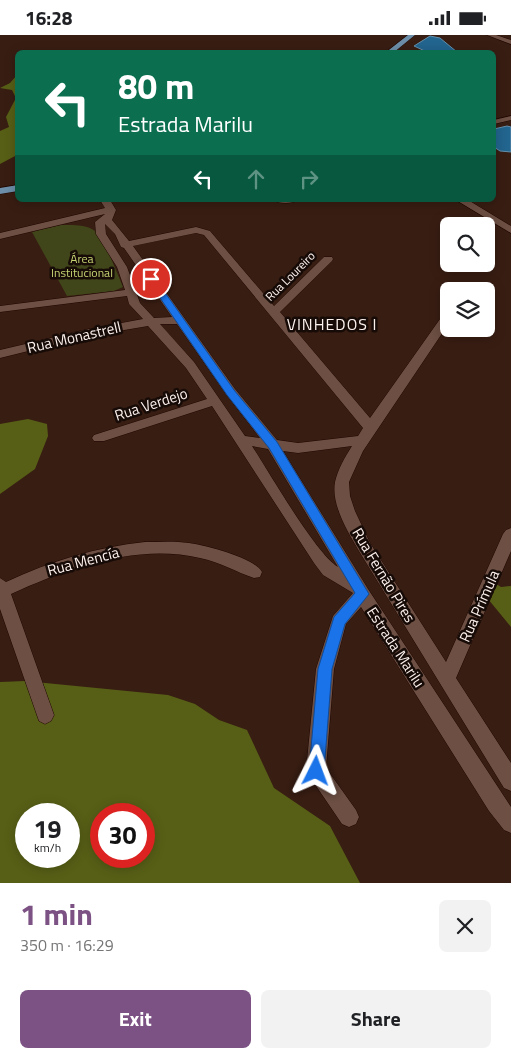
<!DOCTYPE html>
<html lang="en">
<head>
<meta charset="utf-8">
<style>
	body { margin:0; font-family:"Titillium Web",sans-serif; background:#f2f2f2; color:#202124; height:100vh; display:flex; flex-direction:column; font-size:19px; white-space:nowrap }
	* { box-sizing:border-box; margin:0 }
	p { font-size:16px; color:#757577 }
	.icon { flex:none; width:28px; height:28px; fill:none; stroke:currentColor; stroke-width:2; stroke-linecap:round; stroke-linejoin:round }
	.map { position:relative; height:848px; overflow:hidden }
	.panel { display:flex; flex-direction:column; background:#fff; flex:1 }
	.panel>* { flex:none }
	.hud { position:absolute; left:15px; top:15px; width:481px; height:152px; border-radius:8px; box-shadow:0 2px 12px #0003; background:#0b6e4f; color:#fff; overflow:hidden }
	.tools { position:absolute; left:440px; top:182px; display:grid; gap:10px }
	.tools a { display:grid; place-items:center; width:55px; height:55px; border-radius:8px; background:#fff; box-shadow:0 2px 12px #0003; font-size:25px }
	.speed { position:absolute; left:15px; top:768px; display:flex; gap:10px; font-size:25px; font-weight:700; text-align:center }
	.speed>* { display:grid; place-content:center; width:65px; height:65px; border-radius:50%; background:#fff; box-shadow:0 2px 12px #0003; line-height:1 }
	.speed small { font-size:12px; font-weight:400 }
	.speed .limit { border:8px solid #d22; background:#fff; color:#111 }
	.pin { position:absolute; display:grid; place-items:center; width:42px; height:42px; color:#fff; margin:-21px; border:2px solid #fff; border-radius:50%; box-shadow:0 1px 5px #0007 }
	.me { position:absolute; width:55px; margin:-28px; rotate:3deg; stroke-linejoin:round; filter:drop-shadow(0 0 4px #0008) }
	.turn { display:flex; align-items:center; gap:18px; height:105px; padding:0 20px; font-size:22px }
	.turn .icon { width:65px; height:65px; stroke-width:2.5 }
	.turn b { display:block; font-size:35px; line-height:42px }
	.lanes { display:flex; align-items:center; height:48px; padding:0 20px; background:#0003; justify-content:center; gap:25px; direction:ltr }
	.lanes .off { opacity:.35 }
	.round { display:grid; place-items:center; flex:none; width:52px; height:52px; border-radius:8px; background:#f2f2f2 }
	.summary { display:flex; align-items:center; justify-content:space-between; height:85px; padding:0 20px }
	h1 { font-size:30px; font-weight:700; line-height:38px; color:#7c5184 }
	.cta { display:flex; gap:10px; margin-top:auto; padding:10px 20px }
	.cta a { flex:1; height:58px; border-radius:8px; background:#7c5184; color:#fff; font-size:20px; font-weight:700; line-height:58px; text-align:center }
	.cta a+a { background:#f2f2f2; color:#202124 }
	.status { display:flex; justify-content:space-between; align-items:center; height:35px; padding:0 25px; background:#fff; direction:ltr }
	.status svg { height:14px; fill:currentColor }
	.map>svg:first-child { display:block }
</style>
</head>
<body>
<div class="status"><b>16:28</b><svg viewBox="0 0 49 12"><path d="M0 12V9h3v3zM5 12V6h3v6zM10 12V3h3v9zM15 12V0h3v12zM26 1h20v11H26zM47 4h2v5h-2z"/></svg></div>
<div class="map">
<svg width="511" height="848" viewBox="0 0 511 848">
	<rect width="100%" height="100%" fill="#381d12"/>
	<path fill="#404619" d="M61,190c11,0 25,-1 34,6 9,8 23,44 28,56l-9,4 -47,5 -35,-64z"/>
	<g fill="#575f16" fill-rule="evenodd">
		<path d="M17,40v80l-17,9v-33l9,-4 -3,-10 10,-19 -4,-8 -12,-2 10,-5z"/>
		<path d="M28,384l19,5 1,12 -13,33 -35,25v-70z"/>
		<path d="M493,547l8,5 10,-1v41l-23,-28z"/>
		<path d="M25,646l143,14 27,9 24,16 28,10 27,58 56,38 30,57h-360v-201zM26,779h43v42h-43zM101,779h43v42h-43z"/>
	</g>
	<g fill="#22658f" stroke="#638fab">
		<path d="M430,1l10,2 17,14h-30l-13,-6z"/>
		<path d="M507,91l4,1v25l-11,-1 -6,-4v-18z"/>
	</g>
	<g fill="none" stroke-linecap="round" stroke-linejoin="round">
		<g stroke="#1e0601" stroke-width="1">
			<g id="minor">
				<path d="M487,0h9l15,5v4z"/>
				<path d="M511,81v4l-17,4v-4z"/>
				<path d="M100,165h10l6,10 -4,10 17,21 67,-14 14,4 64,75 50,-49h8l1,2 -1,2 -52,51 90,106 75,-106 4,-1v12l-86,128 -14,31 1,14 5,15 15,32 76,119 57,-128 3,-4 5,-2v23l-55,127 55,85v28l-7,-3 -145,-237c-11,-19 -28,-46 -24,-69 3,-13 10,-25 17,-36l-54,7 -15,-2 85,138 143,218v26l-7,-3 -15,-19 -128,-204 -15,17 -12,45 -8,99 30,42 3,7 -3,7 -7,3 -7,-3 -36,-53 10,-102 17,-53 20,-23 -30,-18 -9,-12 -102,-157 -108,35h-10l-2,-3 2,-3 113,-36 -21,-31 -38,-42 -59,10 -89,22v-8l89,-21 54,-10 -14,-15 -2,-8 -127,16v-6l125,-16 -8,-23 -21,-33 -1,-12 10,-8 -105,25v-6l105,-25zM105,189l10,10 6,13 3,1 48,69 -18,1 -14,-15 -13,-36 -21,-33zM196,198l8,2 159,193 -5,8 -60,7 -21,-3 -42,-51 -102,-143zM160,289h17l50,71 33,43 -15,-2 -51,-74zM252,411l16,3 70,118c-22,-13 -69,-95 -86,-121z"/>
				<path d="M273,165h25c-6,4 -19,4 -25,0z"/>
				<path d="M456,165h12l43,26v7z"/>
				<path d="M145,507c15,0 30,-1 44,1 16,2 66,15 73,29l-2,5 -6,1c-18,-6 -34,-16 -54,-20 -63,-15 -132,10 -189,36l43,121 -3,6 -6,3 -6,-3 -39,-112v-31l6,4c45,-21 91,-35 139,-40z"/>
			</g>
		</g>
		<g stroke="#1e0601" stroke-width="1">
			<g id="primary">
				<path d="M408,0h7l-22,18h-8z"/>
				<path d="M18,150v6l-18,3v-6z"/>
			</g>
		</g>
		<use href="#minor" fill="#6d4f43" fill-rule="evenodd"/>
		<use href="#primary" fill="#6d8fa9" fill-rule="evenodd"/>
	</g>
	<path fill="#1a73e8" stroke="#114b97" d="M151,241l3,1 80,113 43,52 92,152 -24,30 -13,45 -8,102 -2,5 -6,3 -5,-3 -2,-5 9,-102 16,-52 21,-24 -86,-145 -42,-53 -80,-116z"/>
	<g text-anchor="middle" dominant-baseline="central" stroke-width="5" stroke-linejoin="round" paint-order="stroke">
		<g font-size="12" fill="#c8d774" stroke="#170b07">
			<text x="82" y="223">Área<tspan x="82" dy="14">Institucional</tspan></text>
		</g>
		<g font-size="12" fill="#fcf1ed" stroke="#170b07">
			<text transform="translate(290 241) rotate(-45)">Rua Loureiro</text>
		</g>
		<g font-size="15" fill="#fcf1ed" stroke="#170b07">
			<text transform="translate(74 302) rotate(-13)">Rua Monastrell</text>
			<text transform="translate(151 369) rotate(-18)">Rua Verdejo</text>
			<text transform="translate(83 526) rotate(-15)">Rua Mencía</text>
			<text transform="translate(384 540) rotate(59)">Rua Fernão Pires</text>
			<text transform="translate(479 571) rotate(-66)">Rua Prímula</text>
			<text transform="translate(396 612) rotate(57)">Estrada Marilu</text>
		</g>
		<g font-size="16" letter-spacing="1" fill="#fcf1ed" stroke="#170b07">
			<text x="332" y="289">VINHEDOS I</text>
		</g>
	</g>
</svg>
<div class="tools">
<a><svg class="icon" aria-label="search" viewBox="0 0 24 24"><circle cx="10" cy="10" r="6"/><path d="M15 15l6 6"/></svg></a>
<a><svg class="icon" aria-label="layers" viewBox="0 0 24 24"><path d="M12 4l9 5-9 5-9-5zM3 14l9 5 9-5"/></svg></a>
</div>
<div class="speed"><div>19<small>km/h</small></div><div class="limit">30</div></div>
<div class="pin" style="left:151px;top:244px;background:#d93025"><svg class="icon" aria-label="arrive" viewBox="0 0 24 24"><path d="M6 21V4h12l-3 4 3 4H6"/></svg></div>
<svg class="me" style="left:316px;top:736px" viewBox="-20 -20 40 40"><path d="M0-17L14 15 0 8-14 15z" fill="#1a73e8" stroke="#fff" stroke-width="4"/></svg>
<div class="hud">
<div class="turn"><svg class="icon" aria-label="left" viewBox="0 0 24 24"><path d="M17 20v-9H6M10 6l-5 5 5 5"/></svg><div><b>80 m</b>Estrada Marilu</div></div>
<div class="lanes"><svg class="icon" aria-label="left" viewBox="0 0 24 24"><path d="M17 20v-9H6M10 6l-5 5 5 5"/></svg><svg class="icon off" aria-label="ahead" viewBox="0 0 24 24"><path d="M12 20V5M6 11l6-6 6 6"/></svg><svg class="icon off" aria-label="right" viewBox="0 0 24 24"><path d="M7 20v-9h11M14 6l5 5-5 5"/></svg></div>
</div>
</div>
<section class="panel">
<div class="summary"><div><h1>1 min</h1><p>350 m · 16:29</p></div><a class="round"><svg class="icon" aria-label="close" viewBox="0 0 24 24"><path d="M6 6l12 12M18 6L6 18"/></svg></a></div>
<div class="cta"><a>Exit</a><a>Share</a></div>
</section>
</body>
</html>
